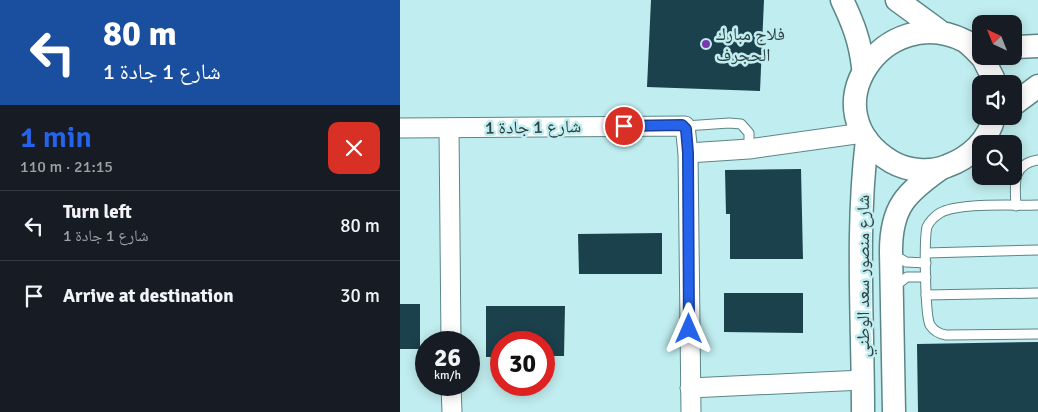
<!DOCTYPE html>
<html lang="en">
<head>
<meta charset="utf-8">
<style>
	body { margin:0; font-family:Signika,"Noto Naskh Arabic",sans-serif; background:#20242c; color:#f1f3f6; height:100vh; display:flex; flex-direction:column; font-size:19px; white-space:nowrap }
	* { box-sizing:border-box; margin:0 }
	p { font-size:16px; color:#9ea1a6 }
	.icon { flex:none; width:28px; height:28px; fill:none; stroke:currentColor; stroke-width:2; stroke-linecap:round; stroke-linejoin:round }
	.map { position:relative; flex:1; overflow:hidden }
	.side { display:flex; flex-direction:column; background:#171b24; width:400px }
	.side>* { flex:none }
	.hud { background:#1a4fa0; color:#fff; overflow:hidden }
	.needle { width:32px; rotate:317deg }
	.buttons { position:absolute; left:572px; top:15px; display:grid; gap:10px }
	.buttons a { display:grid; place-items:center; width:50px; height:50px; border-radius:10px; background:#171b24; box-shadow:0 2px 12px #0003; font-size:25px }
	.speed { position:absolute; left:15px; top:331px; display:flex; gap:10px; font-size:25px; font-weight:700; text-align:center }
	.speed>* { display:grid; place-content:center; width:65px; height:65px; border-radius:50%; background:#171b24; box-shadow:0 2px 12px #0003; line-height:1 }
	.speed small { font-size:12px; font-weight:400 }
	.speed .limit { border:8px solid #d22; background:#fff; color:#111 }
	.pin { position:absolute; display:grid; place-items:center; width:42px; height:42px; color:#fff; margin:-21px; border:2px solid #fff; border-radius:50%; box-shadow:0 1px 5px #0007 }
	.me { position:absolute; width:55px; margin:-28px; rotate:0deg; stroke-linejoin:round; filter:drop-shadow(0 0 4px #0008) }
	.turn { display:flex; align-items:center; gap:18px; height:105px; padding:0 20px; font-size:22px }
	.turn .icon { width:65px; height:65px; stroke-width:2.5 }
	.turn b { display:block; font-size:35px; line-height:42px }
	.round { display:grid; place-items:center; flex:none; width:52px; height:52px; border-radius:10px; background:#20242c }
	.summary { display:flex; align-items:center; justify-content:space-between; height:85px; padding:0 20px }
	h1 { font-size:30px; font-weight:600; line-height:38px; color:#2563eb }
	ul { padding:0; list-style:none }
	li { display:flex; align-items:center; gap:15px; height:70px; padding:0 20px; border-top:1px solid #363941 }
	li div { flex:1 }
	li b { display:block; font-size:19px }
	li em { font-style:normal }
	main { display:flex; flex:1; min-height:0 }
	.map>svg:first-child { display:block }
</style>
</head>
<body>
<main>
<section class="side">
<div class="hud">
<div class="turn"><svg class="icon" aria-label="left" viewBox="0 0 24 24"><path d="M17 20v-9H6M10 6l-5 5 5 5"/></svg><div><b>80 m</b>شارع 1 جادة 1</div></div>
</div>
<div class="summary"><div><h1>1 min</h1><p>110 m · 21:15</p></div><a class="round" style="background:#d93025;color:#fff"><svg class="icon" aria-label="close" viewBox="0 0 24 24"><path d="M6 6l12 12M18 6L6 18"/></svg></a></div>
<ul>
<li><svg class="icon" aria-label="left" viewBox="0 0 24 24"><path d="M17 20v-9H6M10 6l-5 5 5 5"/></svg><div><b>Turn left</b><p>شارع 1 جادة 1</p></div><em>80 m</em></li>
<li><svg class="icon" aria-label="arrive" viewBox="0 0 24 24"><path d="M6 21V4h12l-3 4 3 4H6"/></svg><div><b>Arrive at destination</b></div><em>30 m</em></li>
</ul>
</section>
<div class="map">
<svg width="638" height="412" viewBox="0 0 638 412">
	<rect width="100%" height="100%" fill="#c0edef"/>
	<g fill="#1b414c">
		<path d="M251,0h113l-4,91 -113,-4z"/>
		<path d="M401,169l2,90h-73v-45h-4l-1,-44z"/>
		<path d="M262,233v41h-83l-1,-40z"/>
		<path d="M324,293h79v40l-79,-1z"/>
		<rect x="0" y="304" width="20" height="45"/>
		<path d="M86,306h79l-1,50h-20v-14h-43v15h-15z"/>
		<path d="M638,342v70h-120l-1,-68z"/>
	</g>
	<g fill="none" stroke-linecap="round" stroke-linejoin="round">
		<g stroke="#5b8687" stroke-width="11">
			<g id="service">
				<path d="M285,126l44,-3 12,1 8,9v16"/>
				<path d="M638,205c-23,1 -79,-3 -98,8 -5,3 -11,9 -13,14 -3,12 -2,88 3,98 4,6 9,9 16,10l92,-1"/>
				<path d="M616,206c-1,-21 -5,-42 22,-46"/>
				<path d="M526,253l112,-3"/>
				<path d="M494,255l12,7 20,1"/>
				<path d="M494,287l13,-10h19"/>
				<path d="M526,295l112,-2"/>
			</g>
		</g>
		<g stroke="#5b8687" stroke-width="21">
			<g id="minor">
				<path d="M0,128l285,-2 3,27 3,259"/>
				<path d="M49,128l2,214"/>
				<path d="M288,153l61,-4 114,-16"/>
				<path d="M51,385l1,27"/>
				<path d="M290,388l173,-8"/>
			</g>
		</g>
		<g stroke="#5b8687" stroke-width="25">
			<g id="tertiary">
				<path d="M442,0c11,23 18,41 21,67"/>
				<path d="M497,0l41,30"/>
				<path d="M614,47l24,-1"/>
				<path d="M581,56c-5,-5 -10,-11 -16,-15 -81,-41 -158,71 -73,121 16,9 38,11 55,4 22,-8 42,-25 47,-50"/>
				<path d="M582,56l11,22 1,6"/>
				<path d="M614,104l24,-18"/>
				<path d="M463,412c0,-90 -7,-182 4,-272"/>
				<path d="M494,412l-3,-161c0,-44 15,-58 49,-82"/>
			</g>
		</g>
		<use href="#service" stroke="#fff" stroke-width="9"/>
		<use href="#minor" stroke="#fff" stroke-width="19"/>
		<use href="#tertiary" stroke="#fff" stroke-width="22"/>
	</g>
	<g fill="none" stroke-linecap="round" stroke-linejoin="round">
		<g stroke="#184099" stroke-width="12">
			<path id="route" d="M224,126l58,-1 4,4 2,24 1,176"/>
		</g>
		<use href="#route" stroke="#2563eb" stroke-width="9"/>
	</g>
	<circle fill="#7938ad" stroke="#c0edef" stroke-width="2" cx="306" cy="44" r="5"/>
	<g text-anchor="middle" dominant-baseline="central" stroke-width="5" stroke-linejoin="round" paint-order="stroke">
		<g font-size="18" fill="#2d3f40" stroke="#c0edef" text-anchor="start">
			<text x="316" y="34">فلاح مبارك<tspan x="316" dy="21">الحجرف</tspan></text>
		</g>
		<g font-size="18" fill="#2d3f40" stroke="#c0edef">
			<text transform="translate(133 127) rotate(-1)">شارع 1 جادة 1</text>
			<text transform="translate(463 276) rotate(-90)">شارع منصور سعد الوطني</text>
		</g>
	</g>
</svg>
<div class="buttons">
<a><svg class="needle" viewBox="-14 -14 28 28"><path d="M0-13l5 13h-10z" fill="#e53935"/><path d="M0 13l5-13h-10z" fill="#9ea1a6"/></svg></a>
<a><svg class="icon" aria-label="sound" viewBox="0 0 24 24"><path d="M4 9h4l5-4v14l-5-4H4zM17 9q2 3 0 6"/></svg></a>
<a><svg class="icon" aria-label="search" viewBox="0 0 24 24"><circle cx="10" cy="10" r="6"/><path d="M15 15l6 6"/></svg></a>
</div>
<div class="speed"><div>26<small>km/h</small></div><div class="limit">30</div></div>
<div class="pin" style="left:224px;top:126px;background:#d93025"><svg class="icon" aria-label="arrive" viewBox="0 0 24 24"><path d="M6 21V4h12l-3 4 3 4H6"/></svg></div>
<svg class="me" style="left:289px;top:329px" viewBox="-20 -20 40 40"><path d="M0-17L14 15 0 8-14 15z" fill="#2563eb" stroke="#fff" stroke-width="4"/></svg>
</div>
</main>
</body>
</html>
